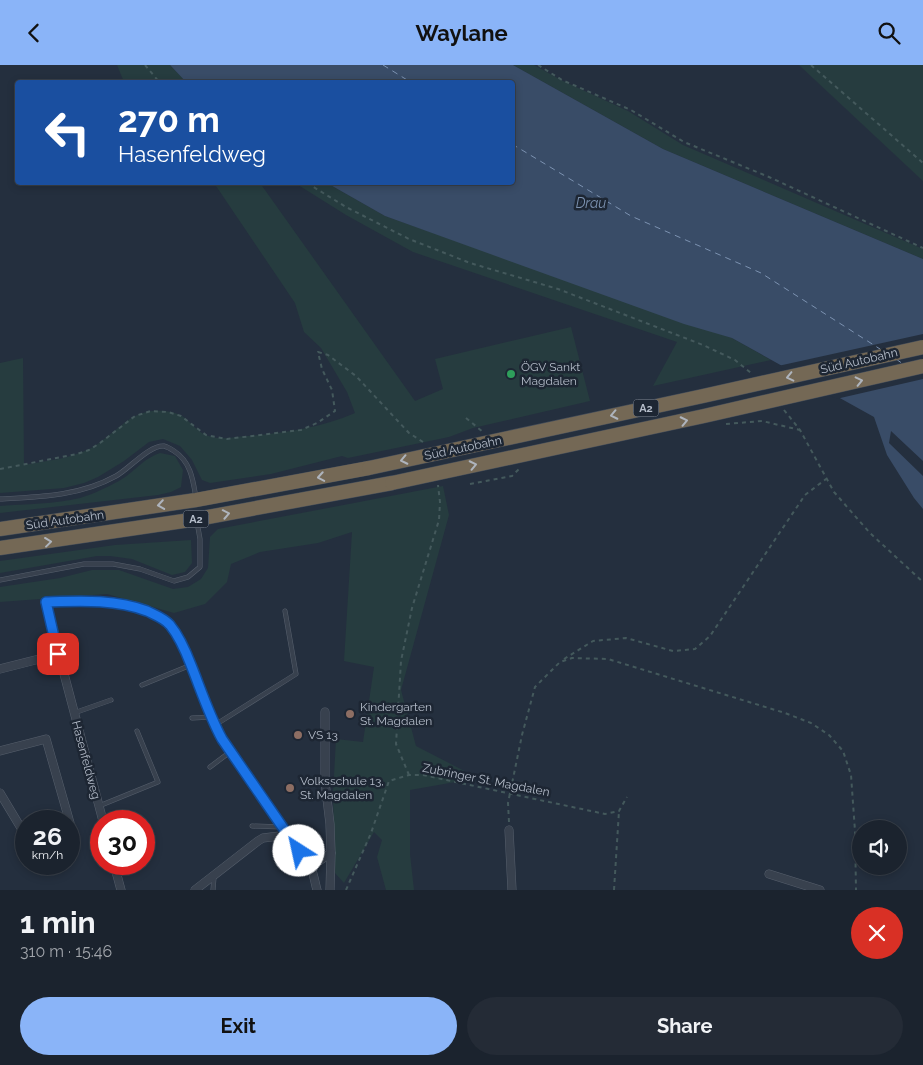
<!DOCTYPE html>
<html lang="en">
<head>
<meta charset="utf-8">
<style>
	body { margin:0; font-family:Raleway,sans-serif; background:#242b36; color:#f1f3f6; height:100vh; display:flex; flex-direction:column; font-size:19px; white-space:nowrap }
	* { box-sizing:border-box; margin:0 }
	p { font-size:16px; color:#a0a4aa }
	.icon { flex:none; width:28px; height:28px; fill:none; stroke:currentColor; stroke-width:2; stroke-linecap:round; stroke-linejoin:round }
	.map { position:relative; height:825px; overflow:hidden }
	.side { display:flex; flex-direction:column; background:#1b232e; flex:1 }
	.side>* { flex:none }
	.banner { position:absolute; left:15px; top:15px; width:500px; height:105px; border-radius:5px; box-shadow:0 2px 8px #0003,0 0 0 1px #39404a; background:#1a4fa0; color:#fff; overflow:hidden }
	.fabs { position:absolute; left:852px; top:755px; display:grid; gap:10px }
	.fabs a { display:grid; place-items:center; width:55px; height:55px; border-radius:50%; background:#1b232e; box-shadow:0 2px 8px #0003,0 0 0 1px #39404a; font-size:25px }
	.speed { position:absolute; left:15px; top:745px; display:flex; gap:10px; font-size:25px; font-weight:700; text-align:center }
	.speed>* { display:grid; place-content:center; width:65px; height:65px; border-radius:50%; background:#1b232e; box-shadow:0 2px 8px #0003,0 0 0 1px #39404a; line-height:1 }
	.speed small { font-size:12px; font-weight:400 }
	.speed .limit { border:8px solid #d22; background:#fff; color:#111 }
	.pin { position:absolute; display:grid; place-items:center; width:42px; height:42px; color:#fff; margin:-21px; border-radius:10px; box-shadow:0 2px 8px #0006 }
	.me { position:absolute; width:55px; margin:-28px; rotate:325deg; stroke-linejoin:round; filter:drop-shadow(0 0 4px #0008) }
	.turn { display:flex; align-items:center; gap:18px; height:105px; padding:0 20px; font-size:22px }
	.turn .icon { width:65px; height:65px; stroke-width:2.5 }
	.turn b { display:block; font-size:35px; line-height:42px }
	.round { display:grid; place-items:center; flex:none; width:52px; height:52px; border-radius:26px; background:#242b36 }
	.head { display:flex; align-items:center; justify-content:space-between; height:85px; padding:0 20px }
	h1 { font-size:30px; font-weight:700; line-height:38px }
	.action { display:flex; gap:10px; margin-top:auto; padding:10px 20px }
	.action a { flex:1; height:58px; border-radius:30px; background:#8ab4f8; color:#111; font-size:20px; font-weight:700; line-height:58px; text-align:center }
	.action a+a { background:#242b36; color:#f1f3f6 }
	header { display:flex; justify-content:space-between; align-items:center; height:65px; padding:0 20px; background:#8ab4f8; color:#111; font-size:22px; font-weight:700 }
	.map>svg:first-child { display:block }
</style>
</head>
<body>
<header><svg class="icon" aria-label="back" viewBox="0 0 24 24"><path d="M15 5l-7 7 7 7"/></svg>Waylane<svg class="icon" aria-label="search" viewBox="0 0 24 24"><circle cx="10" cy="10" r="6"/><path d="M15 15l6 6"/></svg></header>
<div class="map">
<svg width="923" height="825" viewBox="0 0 923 825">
	<rect width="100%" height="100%" fill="#242f3e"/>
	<g fill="#263c3f">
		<path d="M117,0h53l16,17h-62z"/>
		<path d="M513,0h21l27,15 67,31 55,34 240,104v10l-260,-110z"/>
		<path d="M799,0h124v116z"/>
		<path d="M214,118h46l155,218 28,-12 -8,-30 136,-32 19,74 -117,27 -24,9 -101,21 -6,-2 -71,18 -61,9 -8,-3 -10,-20 -12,-14 -17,-7 -14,3 -25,19 -26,16 -14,6 -20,5 -64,5v-130l23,-5 1,107c21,-4 44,-6 63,-15 23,-10 38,-36 65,-39 9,-1 22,0 30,5 8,5 14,15 24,19 13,6 27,2 41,1 38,-3 73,-8 108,-23l-8,-21 -26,-44 -17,-16 -9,-29z"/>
		<path d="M295,118h32l58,33 347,122 39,22 -118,26 24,-44 -264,-90 -67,-37z"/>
		<path d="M160,388l15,3 8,14 -2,17 -10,5 -13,3 -158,18v-7c26,-2 55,-2 80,-8 14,-4 27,-11 39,-17 16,-9 22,-21 41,-28z"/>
		<path d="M443,421l6,29 -48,175 15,56 62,32 -68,12v64l4,36h-28l-9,-33 5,-17 -8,-8 -30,51 -9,-10 -2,-79 3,-55 27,3 11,-75 -30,-6 8,-129 -34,11 -58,9 -29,12 -4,18 -22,22 -31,9 -67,-19 -107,8v-15l60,-9 32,-8h27l54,19 15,-2 13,-8 7,-11 2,-31 8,-8z"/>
		<path d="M191,475l1,23 -7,9 -13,3 -40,-16 -22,-3h-13l-97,17v-12l115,-16z"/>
	</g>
	<path fill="#394c67" d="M170,0h343l150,84 260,110v202l-32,-30 -2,12 34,33v33l-9,-11 -27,-43 -13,-38 -142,-79 -48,-14 -299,-108 -58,-33h185v-100l-326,-1z"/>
	<path fill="#242f3e" d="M923,269v45l-87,20 -58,-33z"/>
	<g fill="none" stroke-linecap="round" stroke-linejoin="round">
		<g stroke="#7c92b1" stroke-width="1" stroke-dasharray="6 5" stroke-linecap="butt">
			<path d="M383,0l29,18"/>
			<path d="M512,79l119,72 130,57 119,76"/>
			<path d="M896,294l7,5"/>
		</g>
		<g stroke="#565f6c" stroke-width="5">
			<g id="service">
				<path d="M0,434c40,-2 80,-3 116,-23 13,-7 33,-31 48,-30 4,1 7,3 10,5 17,11 19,29 22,47"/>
				<path d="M0,515l84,-16h29l27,5 34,12 14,-4 12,-10v-28l-3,-17"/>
				<path d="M142,620l49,-20"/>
				<path d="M74,648l37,-13"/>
				<path d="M192,653l19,-1"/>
				<path d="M215,660l81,-51 -11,-63"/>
				<path d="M210,702l20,-15"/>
				<path d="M99,741l59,-24 -21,-51"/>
				<path d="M252,761l31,1"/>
				<path d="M213,825l1,-13"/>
			</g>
		</g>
		<g stroke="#565f6c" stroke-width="9">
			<g id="minor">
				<path d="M0,604l59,-15"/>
				<path d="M0,686l46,-12 24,84h-1"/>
				<path d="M0,728l24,40h2"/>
				<path d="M103,756l-58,-219c35,-1 86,-5 115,15 27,19 40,77 54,107 11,24 29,44 44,66 10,14 19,29 30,44 7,11 18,22 23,34 3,7 4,15 6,22"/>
				<path d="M509,765l3,60"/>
				<path d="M114,799l7,26"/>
				<path d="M310,802l21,-14 -1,-29 -5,-42v-70"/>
				<path d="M769,809l51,16"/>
				<path d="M195,825l63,-49 5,-3 25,-3"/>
				<path d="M330,825l1,-37"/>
			</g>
		</g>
		<g stroke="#434c59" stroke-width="15">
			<g id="motorway">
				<path d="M0,464l196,-29 173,-32"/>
				<path d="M0,483l197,-29 195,-36"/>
			</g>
		</g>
		<g stroke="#44595c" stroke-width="2" stroke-dasharray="4 4" stroke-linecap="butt">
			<path d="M145,0l15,18"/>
			<path d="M538,0l24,15 69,30 53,32 85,35 154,71"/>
			<path d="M811,0l112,98"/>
			<path d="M307,118l39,24 63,32 61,24 88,26 145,56 32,15 16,13"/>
			<path d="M784,345l16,20 34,62 36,41 53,49"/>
			<path d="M466,353l17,14"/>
			<path d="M726,359l36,-3 38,9"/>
			<path d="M0,404l77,-15 12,-4 11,-7 35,-27 16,-5 17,1 13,4 25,19 21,4 74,-9 16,-7 18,-12 -3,-21 -10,-21 -4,-17 10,3 28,21 53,57 14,9 2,3"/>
			<path d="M470,419l42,-8 8,-8"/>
			<path d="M564,594l29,-18 33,-3 47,13 22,-2 15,-13 95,-141 21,-16"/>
			<path d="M409,710l-13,-31 5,-83 11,-53 27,-88 1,-18 -2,-17"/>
			<path d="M509,757l-1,-19 14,-68 13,-48 25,-25 12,-4 36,1 177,54 26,10 18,12 14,16 8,24 4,56 1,59"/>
			<path d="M346,825l25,-57 18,-52 20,-6h14l182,39 14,-3 8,-14"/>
			<path d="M614,825l5,-79"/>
		</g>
		<use href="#service" stroke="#38414e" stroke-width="4"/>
		<use href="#minor" stroke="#38414e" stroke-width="8"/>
		<use href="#motorway" stroke="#746855" stroke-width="14"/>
		<g stroke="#434c59" stroke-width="15" stroke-linecap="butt">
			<g id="motorway-bridge">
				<path d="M369,403l334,-72 220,-49"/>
				<path d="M392,418l312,-67 219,-50"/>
			</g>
		</g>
		<use href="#motorway-bridge" stroke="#746855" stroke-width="14"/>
	</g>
	<defs><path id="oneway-chevron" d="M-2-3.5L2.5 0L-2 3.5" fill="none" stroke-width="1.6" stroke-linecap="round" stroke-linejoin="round" transform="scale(1.25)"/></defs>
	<g stroke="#aeb4bd">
		<use href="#oneway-chevron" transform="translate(790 312) rotate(167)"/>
		<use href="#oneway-chevron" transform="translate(859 316) rotate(-13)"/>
		<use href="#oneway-chevron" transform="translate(614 350) rotate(168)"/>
		<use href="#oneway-chevron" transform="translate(684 356) rotate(-12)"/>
		<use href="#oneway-chevron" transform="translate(404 395) rotate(168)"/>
		<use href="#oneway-chevron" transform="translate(473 400) rotate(-12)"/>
		<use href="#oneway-chevron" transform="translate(321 412) rotate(170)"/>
		<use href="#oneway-chevron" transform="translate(161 440) rotate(171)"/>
		<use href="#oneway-chevron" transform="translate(226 449) rotate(-11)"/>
		<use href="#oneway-chevron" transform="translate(48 477) rotate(-7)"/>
	</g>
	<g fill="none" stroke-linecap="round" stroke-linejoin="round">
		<g stroke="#114b97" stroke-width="12">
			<path id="route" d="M58,589l-12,-52c34,-1 68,-3 101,9 8,4 17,7 23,14 9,11 16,27 21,40 10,25 18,50 31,74l77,112"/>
		</g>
		<use href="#route" stroke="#1a73e8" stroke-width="9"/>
	</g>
	<circle fill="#2e9e5b" stroke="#1d2633" stroke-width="2" cx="511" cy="309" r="5"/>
	<g fill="#8d6e63" stroke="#1d2633" stroke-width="2">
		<circle cx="350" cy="649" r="5"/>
		<circle cx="298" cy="670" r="5"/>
		<circle cx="290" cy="723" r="5"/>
	</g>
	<g text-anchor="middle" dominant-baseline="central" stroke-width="5" stroke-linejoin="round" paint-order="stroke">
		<g fill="#1d2633" stroke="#878f9c" stroke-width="1">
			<rect x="633.5" y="334.5" width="25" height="17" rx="4"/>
			<rect x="183.5" y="445.5" width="25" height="17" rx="4"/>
		</g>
		<g font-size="11" font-weight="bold" fill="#b4bcc9">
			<text x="646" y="343">A2</text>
			<text x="196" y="454">A2</text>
		</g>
		<g font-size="12" fill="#b4bcc9" stroke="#1d2633">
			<text transform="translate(859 296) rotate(-13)">Süd Autobahn</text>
			<text transform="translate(463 383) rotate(-12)">Süd Autobahn</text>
			<text transform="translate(65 455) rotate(-8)">Süd Autobahn</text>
			<text transform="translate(86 695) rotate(75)">Hasenfeldweg</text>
			<text transform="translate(486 715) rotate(11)">Zubringer St. Magdalen</text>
		</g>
		<g font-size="12" fill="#b4bcc9" stroke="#1d2633" text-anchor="start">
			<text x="521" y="302">ÖGV Sankt<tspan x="521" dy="14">Magdalen</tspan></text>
			<text x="360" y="642">Kindergarten<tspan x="360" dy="14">St. Magdalen</tspan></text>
			<text x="308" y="670">VS 13</text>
			<text x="300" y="716">Volksschule 13,<tspan x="300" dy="14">St. Magdalen</tspan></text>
		</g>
		<g font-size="14" font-style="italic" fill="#7c92b1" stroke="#1d2633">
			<text x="591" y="138">Drau</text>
		</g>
	</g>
</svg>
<div class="fabs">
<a><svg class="icon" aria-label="sound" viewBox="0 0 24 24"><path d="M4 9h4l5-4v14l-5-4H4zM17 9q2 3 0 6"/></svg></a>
</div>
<div class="speed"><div>26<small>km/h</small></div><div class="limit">30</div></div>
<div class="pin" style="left:58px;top:589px;background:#d93025"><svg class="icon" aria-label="arrive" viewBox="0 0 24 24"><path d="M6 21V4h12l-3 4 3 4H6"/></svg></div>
<svg class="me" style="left:299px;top:786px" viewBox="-20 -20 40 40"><circle r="19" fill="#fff"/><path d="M0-13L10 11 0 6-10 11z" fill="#1a73e8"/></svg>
<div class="banner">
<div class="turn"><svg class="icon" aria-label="left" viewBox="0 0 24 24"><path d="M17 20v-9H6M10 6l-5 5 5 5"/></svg><div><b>270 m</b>Hasenfeldweg</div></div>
</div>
</div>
<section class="side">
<div class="head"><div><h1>1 min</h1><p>310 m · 15:46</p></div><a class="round" style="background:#d93025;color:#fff"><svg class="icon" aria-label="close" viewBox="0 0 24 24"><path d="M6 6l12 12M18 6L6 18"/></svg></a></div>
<div class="action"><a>Exit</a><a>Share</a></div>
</section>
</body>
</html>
